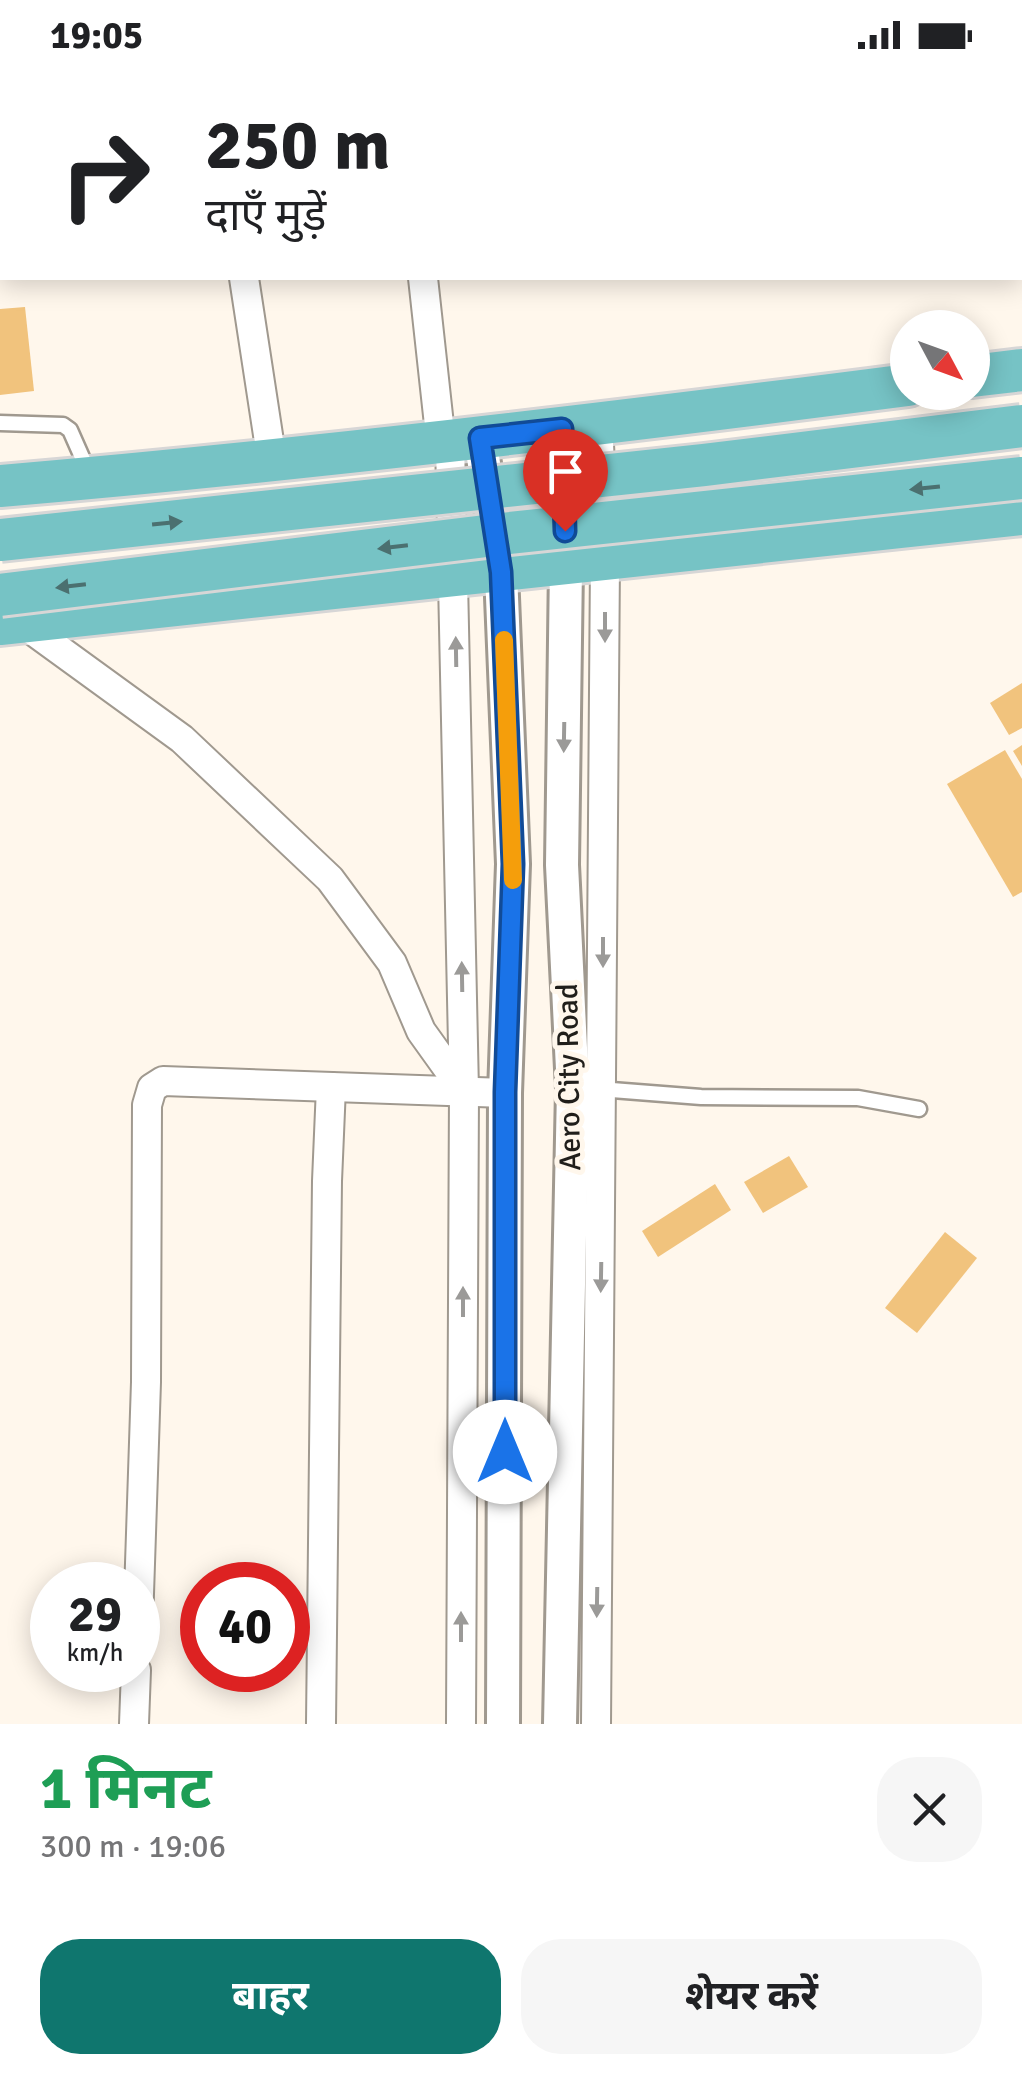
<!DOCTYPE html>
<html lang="hi">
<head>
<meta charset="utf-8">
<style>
	body { margin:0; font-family:Signika,"Noto Sans Devanagari",sans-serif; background:#f6f6f6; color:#202124; height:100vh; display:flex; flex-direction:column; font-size:38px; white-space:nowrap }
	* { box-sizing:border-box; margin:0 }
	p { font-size:32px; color:#757577 }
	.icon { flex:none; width:55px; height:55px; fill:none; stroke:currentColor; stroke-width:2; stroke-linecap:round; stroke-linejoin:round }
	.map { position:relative; height:1654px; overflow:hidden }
	.details { display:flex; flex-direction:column; background:#fff; flex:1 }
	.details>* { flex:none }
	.banner { position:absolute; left:0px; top:0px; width:1022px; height:210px; box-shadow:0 5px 25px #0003; background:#fff; color:#202124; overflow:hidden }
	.needle { width:65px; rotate:131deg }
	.fabs { position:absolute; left:890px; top:240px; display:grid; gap:20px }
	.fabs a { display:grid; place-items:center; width:100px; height:100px; border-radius:50%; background:#fff; box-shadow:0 5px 25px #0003; font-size:50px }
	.speed { position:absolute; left:30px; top:1492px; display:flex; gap:20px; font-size:50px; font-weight:700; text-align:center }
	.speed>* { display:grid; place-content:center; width:130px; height:130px; border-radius:50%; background:#fff; box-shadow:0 5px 25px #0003; line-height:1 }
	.speed small { font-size:25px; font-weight:400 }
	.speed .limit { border:15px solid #d22; background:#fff; color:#111 }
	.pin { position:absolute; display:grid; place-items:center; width:85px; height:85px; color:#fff; margin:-102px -42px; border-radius:50% 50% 50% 0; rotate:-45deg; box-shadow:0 0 10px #0007 }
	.pin .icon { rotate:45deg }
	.me { position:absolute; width:110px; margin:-55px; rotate:0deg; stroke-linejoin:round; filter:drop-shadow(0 0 8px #0008) }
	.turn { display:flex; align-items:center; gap:35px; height:210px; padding:0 40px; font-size:45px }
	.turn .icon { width:130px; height:130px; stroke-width:2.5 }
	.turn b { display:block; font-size:70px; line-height:85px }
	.round { display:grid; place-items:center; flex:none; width:105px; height:105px; border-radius:40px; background:#f6f6f6 }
	.summary { display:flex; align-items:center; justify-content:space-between; height:170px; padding:0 40px }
	h1 { font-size:60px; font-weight:700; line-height:75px; color:#1e9e55 }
	.button { display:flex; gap:20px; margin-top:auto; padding:20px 40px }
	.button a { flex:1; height:115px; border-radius:40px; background:#0f766e; color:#fff; font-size:40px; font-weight:700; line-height:115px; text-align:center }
	.button a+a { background:#f6f6f6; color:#202124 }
	.status { display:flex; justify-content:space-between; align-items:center; height:70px; padding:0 50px; background:#fff; direction:ltr }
	.status svg { height:28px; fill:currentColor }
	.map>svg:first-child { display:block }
</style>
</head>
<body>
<div class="status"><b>19:05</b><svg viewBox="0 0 49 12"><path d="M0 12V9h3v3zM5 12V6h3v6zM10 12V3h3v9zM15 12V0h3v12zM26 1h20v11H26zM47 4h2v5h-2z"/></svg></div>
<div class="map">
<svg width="1022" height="1654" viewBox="0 0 1022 1654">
	<rect width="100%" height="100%" fill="#fff7ec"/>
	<g fill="#f1c37d">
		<path d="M25,237l9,84 -34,4v-86z"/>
		<path d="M1022,613v45l-13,7 -19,-32z"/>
		<path d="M1022,675v21l-9,-15z"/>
		<path d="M1005,680l17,29v113l-9,5 -66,-113z"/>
		<path d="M789,1086l19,31 -45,26 -19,-31z"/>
		<path d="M715,1114l16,26 -73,47 -16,-26z"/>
		<path d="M945,1162l32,26 -60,75 -32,-25z"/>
	</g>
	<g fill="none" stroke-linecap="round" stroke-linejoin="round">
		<g stroke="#a0998f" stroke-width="19">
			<g id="service">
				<path d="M0,353l63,2 7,5 19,43"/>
				<path d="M599,1019l102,8 157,1 61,11"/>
			</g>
		</g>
		<g stroke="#a0998f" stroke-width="32">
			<g id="minor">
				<path d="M211,0l1,2"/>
				<path d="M402,0v2"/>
				<path d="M1020,78h2"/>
				<path d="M244,208l28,183"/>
				<path d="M423,208l18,165"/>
				<path d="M450,372l14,649 -3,633"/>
				<path d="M21,552l161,117 148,140 62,84 29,68 43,60"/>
				<path d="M138,1554l8,-242 1,-277 5,-17 11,-7 342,12"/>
				<path d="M134,1654l2,-54"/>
				<path d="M321,1654l6,-543 4,-94"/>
				<path d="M596,1654l9,-1163 -7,-136"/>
			</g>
		</g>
		<g stroke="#a0998f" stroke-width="38">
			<g id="tertiary">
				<path d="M480,368l21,135 12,291 -8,229 -2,631"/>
				<path d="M560,1654l13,-635 -11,-224 4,-300 -4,-136"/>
			</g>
		</g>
		<g stroke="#d7d6d6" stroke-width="48">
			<g id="primary">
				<path d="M972,306l50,-6"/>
				<path d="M0,416c304,-26 605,-62 908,-101"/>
				<path d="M0,554l1022,-110"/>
			</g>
		</g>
		<use href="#service" stroke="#fff" stroke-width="14"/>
		<use href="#minor" stroke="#fff" stroke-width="28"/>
		<use href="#tertiary" stroke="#fff" stroke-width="32"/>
		<use href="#primary" stroke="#76c3c5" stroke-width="42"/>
		<g stroke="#d7d6d6" stroke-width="48" stroke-linecap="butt">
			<g id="primary-bridge">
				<path d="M0,470l704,-75 318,-39"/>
				<path d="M0,525l510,-62 512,-55"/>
			</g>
		</g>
		<use href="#primary-bridge" stroke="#76c3c5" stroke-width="42"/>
	</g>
	<defs><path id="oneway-solid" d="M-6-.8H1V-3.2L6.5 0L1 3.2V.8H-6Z" transform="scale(2.5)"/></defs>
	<g fill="#4b7070">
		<use href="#oneway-solid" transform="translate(925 418) rotate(174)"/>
		<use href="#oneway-solid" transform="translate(167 453) rotate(-6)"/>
		<use href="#oneway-solid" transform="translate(393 477) rotate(173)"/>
		<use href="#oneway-solid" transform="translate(71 516) rotate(173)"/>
	</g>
	<g fill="#9b9a98">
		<use href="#oneway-solid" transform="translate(605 557) rotate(90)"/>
		<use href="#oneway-solid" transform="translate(456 582) rotate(-91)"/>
		<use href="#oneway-solid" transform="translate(564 667) rotate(91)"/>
		<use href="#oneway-solid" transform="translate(603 882) rotate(90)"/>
		<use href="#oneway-solid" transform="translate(462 907) rotate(-91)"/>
		<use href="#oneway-solid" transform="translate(601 1207) rotate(91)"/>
		<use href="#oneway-solid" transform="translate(463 1232) rotate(-90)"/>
		<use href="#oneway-solid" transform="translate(597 1532) rotate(91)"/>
		<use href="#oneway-solid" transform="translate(461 1557) rotate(-90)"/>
	</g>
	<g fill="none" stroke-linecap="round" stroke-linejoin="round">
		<g stroke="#114b97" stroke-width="25">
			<path id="route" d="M505,1382v-360l8,-228 -12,-292 -21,-134 82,-9 3,102"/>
		</g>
		<use href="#route" stroke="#1a73e8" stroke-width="18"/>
		<path stroke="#f59e0b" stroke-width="18" d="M504,570l9,240"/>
	</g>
	<g text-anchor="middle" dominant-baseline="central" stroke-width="10" stroke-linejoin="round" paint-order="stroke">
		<g font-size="30" fill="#201e1a" stroke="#fff7ec">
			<text transform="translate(569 1007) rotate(-91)">Aero City Road</text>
		</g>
	</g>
</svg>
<div class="fabs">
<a><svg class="needle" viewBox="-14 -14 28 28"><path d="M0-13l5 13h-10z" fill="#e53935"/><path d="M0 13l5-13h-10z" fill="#757577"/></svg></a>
</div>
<div class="speed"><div>29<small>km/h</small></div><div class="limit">40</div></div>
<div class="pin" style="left:565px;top:461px;background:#d93025"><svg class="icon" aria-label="arrive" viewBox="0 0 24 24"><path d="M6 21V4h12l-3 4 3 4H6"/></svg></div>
<svg class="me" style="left:505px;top:1382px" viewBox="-20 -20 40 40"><circle r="19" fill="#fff"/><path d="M0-13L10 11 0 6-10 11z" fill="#1a73e8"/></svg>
<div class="banner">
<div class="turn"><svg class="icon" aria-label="right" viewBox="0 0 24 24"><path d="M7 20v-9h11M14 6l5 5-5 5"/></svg><div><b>250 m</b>दाएँ मुड़ें</div></div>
</div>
</div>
<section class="details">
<div class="summary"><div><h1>1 मिनट</h1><p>300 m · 19:06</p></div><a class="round"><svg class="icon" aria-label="close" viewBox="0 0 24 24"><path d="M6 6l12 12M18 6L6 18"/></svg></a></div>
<div class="button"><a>बाहर</a><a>शेयर करें</a></div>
</section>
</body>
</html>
